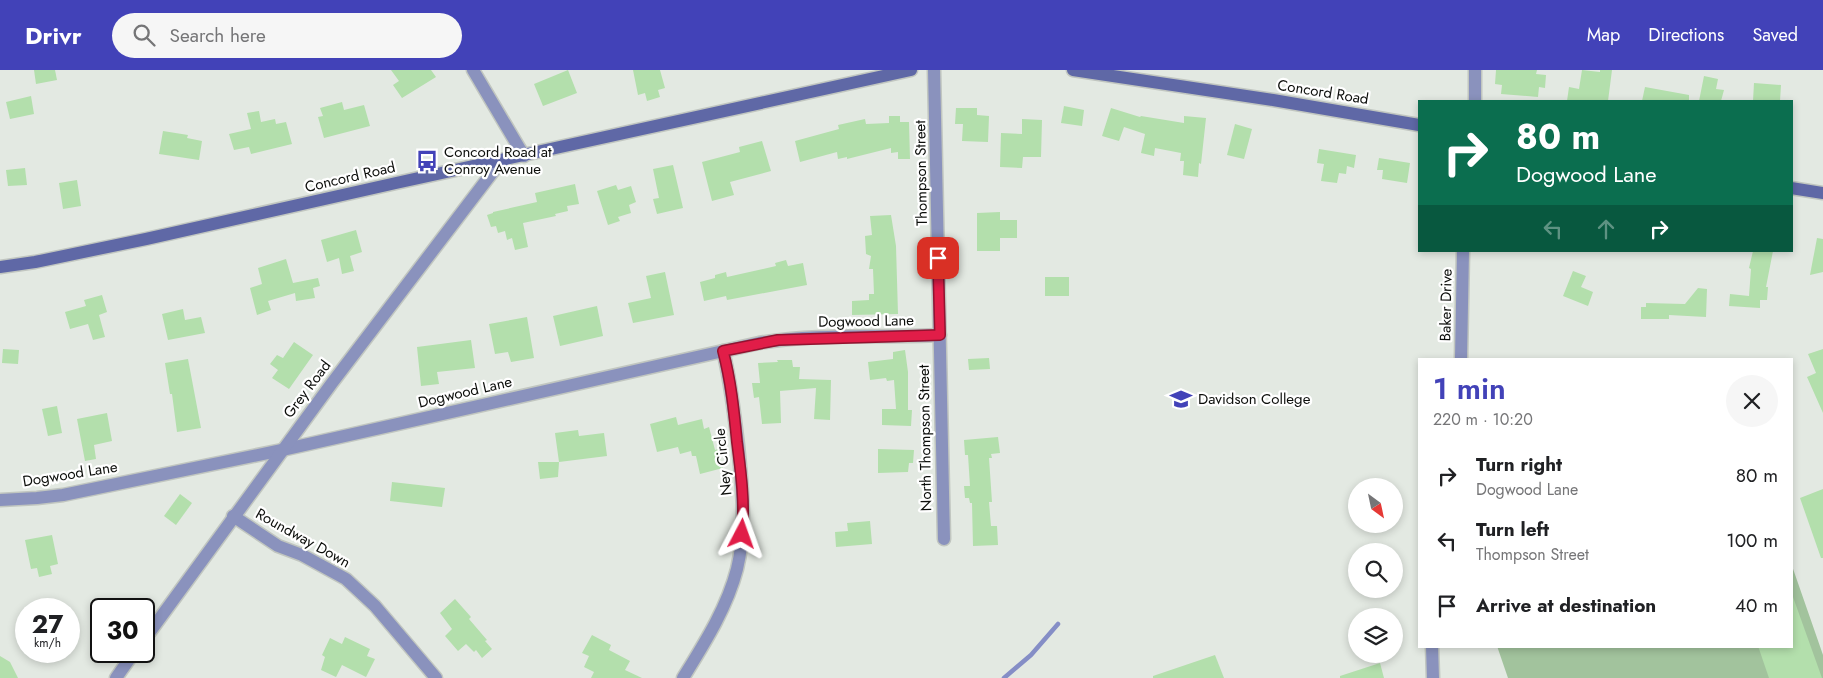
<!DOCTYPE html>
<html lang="en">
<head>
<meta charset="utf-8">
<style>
	body { margin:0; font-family:Jost,sans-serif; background:#f6f6f6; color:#202124; height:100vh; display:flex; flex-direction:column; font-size:19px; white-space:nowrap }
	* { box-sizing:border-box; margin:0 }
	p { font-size:16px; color:#757577 }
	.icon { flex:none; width:28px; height:28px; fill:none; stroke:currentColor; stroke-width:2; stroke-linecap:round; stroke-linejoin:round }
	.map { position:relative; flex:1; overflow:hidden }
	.side { position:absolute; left:1418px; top:288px; width:375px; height:290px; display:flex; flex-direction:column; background:#fff; border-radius:0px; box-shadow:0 2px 8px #0003 }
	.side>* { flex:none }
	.guide { position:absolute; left:1418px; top:30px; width:375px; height:152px; border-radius:0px; box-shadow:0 2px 8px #0003; background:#0b6e4f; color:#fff; overflow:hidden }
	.needle { width:32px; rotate:147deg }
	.tools { position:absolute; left:1348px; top:408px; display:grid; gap:10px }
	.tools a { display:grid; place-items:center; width:55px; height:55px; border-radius:50%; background:#fff; box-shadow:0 2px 8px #0003; font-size:25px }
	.speed { position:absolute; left:15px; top:528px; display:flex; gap:10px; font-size:25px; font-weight:700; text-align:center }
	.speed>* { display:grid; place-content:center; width:65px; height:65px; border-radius:50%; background:#fff; box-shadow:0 2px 8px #0003; line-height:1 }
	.speed small { font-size:12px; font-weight:400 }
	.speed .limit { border:2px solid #111; border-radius:8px; background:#fff; color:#111 }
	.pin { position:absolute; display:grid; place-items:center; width:42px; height:42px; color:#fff; margin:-21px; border-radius:10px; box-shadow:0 2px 8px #0006 }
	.me { position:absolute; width:55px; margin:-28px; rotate:4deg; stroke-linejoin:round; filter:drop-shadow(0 0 4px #0008) }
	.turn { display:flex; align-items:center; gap:18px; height:105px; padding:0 15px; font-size:22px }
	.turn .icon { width:65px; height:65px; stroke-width:2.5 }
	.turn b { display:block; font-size:35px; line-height:42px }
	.lanes { display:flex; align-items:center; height:48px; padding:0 15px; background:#0003; justify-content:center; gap:25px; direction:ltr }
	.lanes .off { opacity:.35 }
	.round { display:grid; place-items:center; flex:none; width:52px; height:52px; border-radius:26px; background:#f6f6f6 }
	.overview { display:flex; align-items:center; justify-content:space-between; height:85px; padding:0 15px }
	h1 { font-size:30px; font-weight:600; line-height:38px; color:#4242b8 }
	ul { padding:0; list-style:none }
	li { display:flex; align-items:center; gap:15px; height:65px; padding:0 15px }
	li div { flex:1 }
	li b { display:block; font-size:19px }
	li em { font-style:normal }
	header { display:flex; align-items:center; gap:30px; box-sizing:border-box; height:70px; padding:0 25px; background:#4242b8; color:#fff }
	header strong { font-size:24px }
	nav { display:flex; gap:28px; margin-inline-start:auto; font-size:18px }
	.search { width:350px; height:45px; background:#f6f6f6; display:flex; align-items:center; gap:12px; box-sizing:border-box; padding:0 18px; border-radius:28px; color:#757577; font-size:19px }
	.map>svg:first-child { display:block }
</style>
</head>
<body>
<header>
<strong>Drivr</strong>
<div class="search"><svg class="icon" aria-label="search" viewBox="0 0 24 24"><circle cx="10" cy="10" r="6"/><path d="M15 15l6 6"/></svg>Search here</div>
<nav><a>Map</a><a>Directions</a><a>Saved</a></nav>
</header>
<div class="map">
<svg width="1823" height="608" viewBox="0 0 1823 608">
	<rect width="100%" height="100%" fill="#e3e9e2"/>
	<path fill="#a2c39d" d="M1791,493l32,92v23h-315l-11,-32h294z"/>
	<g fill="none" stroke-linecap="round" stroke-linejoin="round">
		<path stroke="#858ec6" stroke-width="4.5" d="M1004,608l27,-23 27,-31"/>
	</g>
	<g fill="#b3dfac">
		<path d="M34,0h21l2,10 -21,4z"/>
		<path d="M391,0h40l5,7 -34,21 -9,-13 6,-4z"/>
		<path d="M568,0l9,23 -34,13 -9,-22z"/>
		<path d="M633,0h27l5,18 -7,2 2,7 -13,4 -2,-8 -7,2z"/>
		<path d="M1496,0h41l-1,4 10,1 -1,13 -6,-1 -1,10 -37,-3 1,-9 -7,-1z"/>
		<path d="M1582,0l18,2v-2h12l-4,31h-41l2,-14 10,2z"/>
		<path d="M1704,6l14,3 -2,10 8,1 -3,11h-22z"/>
		<path d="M1754,13l27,2 -1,16h-27z"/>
		<path d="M1645,17l44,8v6h-47z"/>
		<path d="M31,26l3,18 -24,5 -4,-17z"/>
		<path d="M342,32l2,8 20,-5 6,21 -46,12 -6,-21 5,-1 -3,-8z"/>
		<path d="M1064,36l20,4 -2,16 -21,-3z"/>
		<path d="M956,38h21v7l12,1 -1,26 -26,-1 1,-17h-8z"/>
		<path d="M1111,38l29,9 1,-1 43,7v-7l22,2 -5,46 -2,-1 -1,14 -15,-2 1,-14h-4l1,-8 -26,-5 -1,8 -13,-3 4,-19 -21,-7 -5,14 -17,-5z"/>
		<path d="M259,41l2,11 14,-3 1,5 10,-2 6,22 -41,10 -2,-7 -15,3 -5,-16 22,-5 -4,-16z"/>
		<path d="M889,46h11v6h9l1,37h-12v-7l-7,1v-5l-44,11v-2l-9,2 -1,-7 -37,10 -5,-21 44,-12 -1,-4 27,-6 1,5 23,-1z"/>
		<path d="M1022,49l20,1 -1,37h-18l-1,11 -22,-1 1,-34 21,1z"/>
		<path d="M1235,54l17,5 -8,30 -17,-4z"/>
		<path d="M163,61l25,4 -1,3 15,3 -3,19 -40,-6z"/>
		<path d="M762,71l9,30 -41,11 4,13 -22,6 -10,-39 38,-10 -1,-5z"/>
		<path d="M1319,79l37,6 -2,13 -7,-2 -1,8 -7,-1 -2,10 -16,-2 3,-17 -7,-1z"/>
		<path d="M1379,88l31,5 -3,20 -25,-4 1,-9h-6z"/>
		<path d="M673,95l10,43 -26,6 -4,-15 6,-1 -6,-29z"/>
		<path d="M25,98l2,17 -19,1 -2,-16z"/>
		<path d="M77,110l4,26 -18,3 -4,-26z"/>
		<path d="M575,114l4,20 -12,2 1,5 -13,3 1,2 -33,7 5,24 -13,3 -3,-12 -5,2 -2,-9 -7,2 -2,-7 -5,1 -4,-12 6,-2v-1l44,-10 -2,-9z"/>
		<path d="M616,115l2,5 13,-4 5,16 -7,3 2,8 -13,4 2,4 -12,4 -11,-34z"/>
		<path d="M1000,142v8h17v18h-17v13h-23v-38z"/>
		<path d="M891,145l5,31 2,68 -46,1v-14l17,-1v-6h5l-1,-25h-4l2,-13 -5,-2 -1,-18 7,-1 -2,-19z"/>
		<path d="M356,160l6,22 -12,4 4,15 -12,3 -3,-16 -12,4 -6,-22z"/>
		<path d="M1817,168l6,1v33l-13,3z"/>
		<path d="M1753,181h20l-7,36h2l-1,13h-7v8l-31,-2 1,-12 19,2 2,-27 -2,-1z"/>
		<path d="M286,189l7,24 25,-5 2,8 -7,2 2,10 -19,3 -1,-8 -27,8 3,9 -14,5 -7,-27 12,-4 -4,-16z"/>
		<path d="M786,190l2,6 15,-3 4,22 -80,15 -1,-4 -22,5 -4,-19 15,-4v-3l11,-3 1,5 49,-11 -1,-3z"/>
		<path d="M1573,201l13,5 -5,11 12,5 -5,14 -25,-10z"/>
		<path d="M665,202l9,43 -41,8 -5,-20 23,-5 -5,-22z"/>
		<rect x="1045" y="207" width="24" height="19"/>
		<path d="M1698,218l9,1 -1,28 -37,-2v4h-28v-12h5v-4l39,1z"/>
		<path d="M102,225l5,17 -8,3 6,22 -12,3 -5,-16 -18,5 -5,-17 21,-6 -2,-6z"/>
		<path d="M597,236l6,30 -43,10 -7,-30z"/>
		<path d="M183,239l2,11 16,-3 4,16 -37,7 -6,-26z"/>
		<path d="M527,247l7,41 -23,4 -3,-10 -13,2 -6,-30z"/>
		<path d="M471,270l4,28 -38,4 2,12 -18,2 -4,-39z"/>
		<path d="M294,272l19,13 -24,34 -17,-11 6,-8 -8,-6 7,-9 6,3z"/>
		<path d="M3,279l16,1 -1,14 -16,-1z"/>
		<path d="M1823,279v64l-16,-36 9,-4 -8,-19z"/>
		<path d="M905,280l3,22v38h4l-1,16 -29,-1v-16h14l-2,-29 -7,1 -1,-3 -16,2 -2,-18 25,-3v-7z"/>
		<path d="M989,288l1,11 -21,1 -1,-11z"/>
		<path d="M188,289l13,69 -24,4 -5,-38h-2l-5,-31z"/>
		<path d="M777,290h15l1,7h7l-1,12 32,1 -1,40 -16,-1 2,-31 -36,3 1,32 -19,1 -3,-27 -5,1 -2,-15h8l-2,-20 20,-1z"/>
		<path d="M57,336l5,27 -14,3 -6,-27z"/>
		<path d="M107,343l5,28 -18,4 2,14 -11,2 -8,-42z"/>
		<path d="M676,347l2,8 24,-6 2,10 5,-2 6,23 3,-1 5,19 -23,6 -4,-18h-4l-1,-5 -11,3 -2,-7 -21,5 -7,-28z"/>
		<path d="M578,360l1,6 25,-3 3,23 -48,6 -4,-29z"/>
		<path d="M998,367l2,16 -9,1 1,4h-3l3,44h-3l2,24h6l1,19 -25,1 -1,-43h-2l-1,-5h-4l-1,-12h6l-2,-31h-3l-1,-15z"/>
		<path d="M878,379l36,1 -1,13h-4l-1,9 -30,1z"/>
		<path d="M538,392h21l-1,15 -18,2z"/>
		<path d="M392,412l53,6 -3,19 -52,-6z"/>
		<path d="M1823,419v69h-2l-21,-60z"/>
		<path d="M180,424l12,9 -16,22 -12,-9z"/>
		<path d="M870,451l2,23 -36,3 -1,-15 13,-1 -1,-8z"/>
		<path d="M52,465l6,29 -8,2 2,8 -13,3 -2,-9 -6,1 -6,-29z"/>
		<path d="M1793,527l29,81h-53l-11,-32h33v-48z"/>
		<path d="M455,529l16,18 -2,2 18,21 -2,1 7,8 -10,9 -6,-8 -2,2 -8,-8 -8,7 -13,-15 7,-7 -12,-16z"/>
		<path d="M592,565l19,10 -2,5 21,11 -5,9 17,8h-51l3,-6 -10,-5 5,-11 -7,-3z"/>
		<path d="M345,567l25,12 -3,7 8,3 -9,18 -24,-12 -6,12 -15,-7 4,-13 -3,-2 8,-17 12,6z"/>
		<path d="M1215,585l9,23h-71v-2z"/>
		<path d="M0,586l10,6 8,16h-18z"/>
		<path d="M1380,593l4,15h-44v-2z"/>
	</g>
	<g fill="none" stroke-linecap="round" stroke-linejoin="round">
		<g stroke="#c1c6c0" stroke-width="15">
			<g id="street">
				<path d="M473,0l51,86"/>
				<path d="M934,0l10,469"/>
				<path d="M1475,0v31"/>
				<path d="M1461,289l2,-108"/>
				<path d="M0,430l37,-2 26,-3 219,-45 477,-107c59,-10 121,-5 181,-8"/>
				<path d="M233,446l45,30 24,9 44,24 29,27 61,72"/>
				<path d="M144,570l188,-257 169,-222"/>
				<path d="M1432,576l1,32"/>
				<path d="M116,608l19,-27"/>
				<path d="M683,608c21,-34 44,-70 54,-109 10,-41 5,-83 1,-124 -4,-32 -7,-63 -15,-94"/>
			</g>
		</g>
		<g stroke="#c1c6c0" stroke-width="15">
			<g id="secondary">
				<path d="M1073,0l200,30 146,25"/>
				<path d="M1791,118l32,5"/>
				<path d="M0,197l35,-5 111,-23 250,-56 515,-113"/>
			</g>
		</g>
		<use href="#street" stroke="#8a92bd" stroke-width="12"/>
		<use href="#secondary" stroke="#5f68a6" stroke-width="12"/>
	</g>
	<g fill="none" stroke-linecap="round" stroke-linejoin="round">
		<g stroke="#92132f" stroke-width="12">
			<path id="route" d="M742,464c3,-31 -1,-61 -5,-92 -3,-31 -6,-61 -14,-91l55,-11 162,-5 -2,-77"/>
		</g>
		<use href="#route" stroke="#e11d48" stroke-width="9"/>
	</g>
	<defs>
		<g id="bus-bare" transform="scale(1.725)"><path d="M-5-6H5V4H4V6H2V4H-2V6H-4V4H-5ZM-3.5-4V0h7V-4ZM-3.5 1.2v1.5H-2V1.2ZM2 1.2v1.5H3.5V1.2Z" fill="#4242b8" stroke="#fff" stroke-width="2.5" paint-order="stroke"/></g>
		<g id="university-bare" transform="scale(1.725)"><path d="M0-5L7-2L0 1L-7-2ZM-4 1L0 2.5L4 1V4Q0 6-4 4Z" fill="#4242b8" stroke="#fff" stroke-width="2.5" paint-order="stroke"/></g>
	</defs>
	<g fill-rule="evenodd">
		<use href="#bus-bare" x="427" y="91"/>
		<use href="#university-bare" x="1181" y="329"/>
	</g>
	<g text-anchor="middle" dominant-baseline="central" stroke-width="4.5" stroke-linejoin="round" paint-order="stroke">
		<g font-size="15" fill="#0c0e0b" stroke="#fff">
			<text transform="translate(1323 22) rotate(9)">Concord Road</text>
			<text transform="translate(921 103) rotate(-91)">Thompson Street</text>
			<text transform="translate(350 107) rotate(-13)">Concord Road</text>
			<text transform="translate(1446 235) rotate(-89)">Baker Drive</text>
			<text transform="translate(866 251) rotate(-1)">Dogwood Lane</text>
			<text transform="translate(307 319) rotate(-53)">Grey Road</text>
			<text transform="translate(465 322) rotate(-13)">Dogwood Lane</text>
			<text transform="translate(925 368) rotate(-91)">North Thompson Street</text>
			<text transform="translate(723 392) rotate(-96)">Ney Circle</text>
			<text transform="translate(70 404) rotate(-9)">Dogwood Lane</text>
			<text transform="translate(303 468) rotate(29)">Roundway Down</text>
		</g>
		<g font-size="15" fill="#0c0e0b" stroke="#fff" text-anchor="start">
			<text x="444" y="82">Concord Road at<tspan x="444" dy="17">Conroy Avenue</tspan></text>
			<text x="1198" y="329">Davidson College</text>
		</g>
	</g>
</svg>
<div class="tools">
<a><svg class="needle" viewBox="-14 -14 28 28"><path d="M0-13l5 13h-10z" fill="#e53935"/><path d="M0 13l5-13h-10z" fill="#757577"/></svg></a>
<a><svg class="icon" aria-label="search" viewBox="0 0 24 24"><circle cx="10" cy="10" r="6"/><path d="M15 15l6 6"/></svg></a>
<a><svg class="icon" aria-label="layers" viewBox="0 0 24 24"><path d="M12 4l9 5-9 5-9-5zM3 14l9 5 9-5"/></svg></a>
</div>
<div class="speed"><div>27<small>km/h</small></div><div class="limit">30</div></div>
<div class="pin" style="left:938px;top:188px;background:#d93025"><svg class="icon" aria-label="arrive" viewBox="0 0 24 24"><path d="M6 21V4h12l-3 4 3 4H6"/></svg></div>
<svg class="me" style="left:742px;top:464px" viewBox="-20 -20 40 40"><path d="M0-17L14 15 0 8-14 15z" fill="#e11d48" stroke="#fff" stroke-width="4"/></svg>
<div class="guide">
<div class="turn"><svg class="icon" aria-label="right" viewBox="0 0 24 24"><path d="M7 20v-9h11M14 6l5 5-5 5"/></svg><div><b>80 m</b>Dogwood Lane</div></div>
<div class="lanes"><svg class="icon off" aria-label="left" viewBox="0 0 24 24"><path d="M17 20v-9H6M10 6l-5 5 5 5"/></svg><svg class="icon off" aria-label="ahead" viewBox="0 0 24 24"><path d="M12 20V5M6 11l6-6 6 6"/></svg><svg class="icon" aria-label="right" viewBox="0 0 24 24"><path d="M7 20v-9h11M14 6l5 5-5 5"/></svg></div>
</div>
<section class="side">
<div class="overview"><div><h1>1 min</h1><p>220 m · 10:20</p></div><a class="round"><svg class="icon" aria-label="close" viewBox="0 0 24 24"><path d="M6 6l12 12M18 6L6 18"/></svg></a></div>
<ul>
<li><svg class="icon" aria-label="right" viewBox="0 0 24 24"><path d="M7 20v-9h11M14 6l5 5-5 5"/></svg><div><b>Turn right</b><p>Dogwood Lane</p></div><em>80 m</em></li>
<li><svg class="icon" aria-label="left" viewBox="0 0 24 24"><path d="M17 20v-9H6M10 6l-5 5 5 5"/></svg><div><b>Turn left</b><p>Thompson Street</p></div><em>100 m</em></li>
<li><svg class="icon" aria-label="arrive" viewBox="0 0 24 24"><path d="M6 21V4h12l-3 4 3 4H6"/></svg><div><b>Arrive at destination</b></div><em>40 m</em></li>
</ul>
</section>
</div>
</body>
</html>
